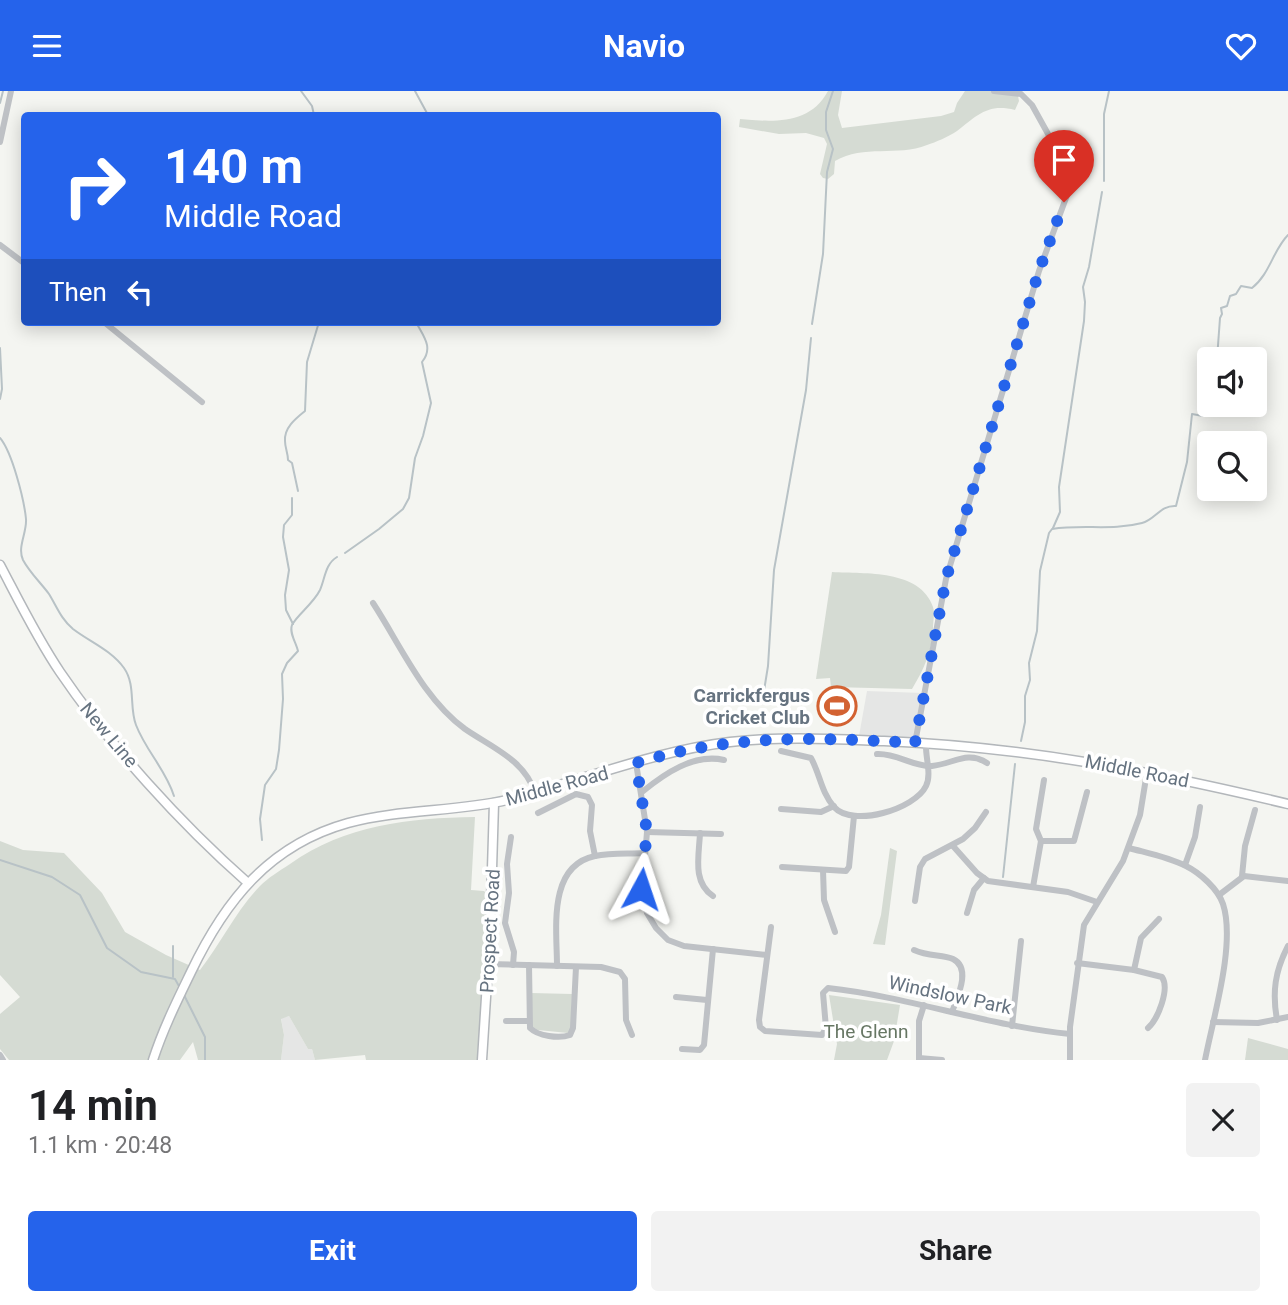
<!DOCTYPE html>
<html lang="en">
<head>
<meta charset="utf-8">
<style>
	body { margin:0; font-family:Roboto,sans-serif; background:#f2f2f2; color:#202124; height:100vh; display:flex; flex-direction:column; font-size:26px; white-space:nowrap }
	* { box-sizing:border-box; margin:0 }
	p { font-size:23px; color:#757577 }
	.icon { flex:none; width:38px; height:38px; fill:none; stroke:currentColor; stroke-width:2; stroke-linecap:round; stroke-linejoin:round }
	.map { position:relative; height:969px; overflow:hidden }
	.details { display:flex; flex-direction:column; background:#fff; flex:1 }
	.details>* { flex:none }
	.guide { position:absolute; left:21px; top:21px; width:700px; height:214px; border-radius:7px; box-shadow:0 4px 18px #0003; background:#2563eb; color:#fff; overflow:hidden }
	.controls { position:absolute; left:1197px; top:256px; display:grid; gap:14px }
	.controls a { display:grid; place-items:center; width:70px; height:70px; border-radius:7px; background:#fff; box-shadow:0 4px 18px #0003; font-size:35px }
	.pin { position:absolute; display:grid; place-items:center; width:60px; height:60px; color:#fff; margin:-72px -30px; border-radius:50% 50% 50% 0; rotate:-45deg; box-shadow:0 0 7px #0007 }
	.pin .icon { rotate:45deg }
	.me { position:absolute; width:77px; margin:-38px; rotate:5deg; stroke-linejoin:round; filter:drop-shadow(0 0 5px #0008) }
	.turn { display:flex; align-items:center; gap:24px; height:147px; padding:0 28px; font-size:32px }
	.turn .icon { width:91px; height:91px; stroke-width:2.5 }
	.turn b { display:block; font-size:49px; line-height:60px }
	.then { display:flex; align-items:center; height:66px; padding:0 28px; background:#0003; gap:14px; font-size:26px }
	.round { display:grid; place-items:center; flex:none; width:74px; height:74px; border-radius:7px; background:#f2f2f2 }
	.head { display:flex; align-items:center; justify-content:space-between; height:119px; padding:0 28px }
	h1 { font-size:42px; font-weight:700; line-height:52px }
	.button { display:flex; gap:14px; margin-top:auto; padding:14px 28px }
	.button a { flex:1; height:80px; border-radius:7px; background:#2563eb; color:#fff; font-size:28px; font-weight:700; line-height:80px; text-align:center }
	.button a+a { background:#f2f2f2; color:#202124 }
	header { display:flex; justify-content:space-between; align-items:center; height:91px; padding:0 28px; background:#2563eb; color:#fff; font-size:32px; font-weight:700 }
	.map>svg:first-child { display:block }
</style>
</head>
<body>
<header><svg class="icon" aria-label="menu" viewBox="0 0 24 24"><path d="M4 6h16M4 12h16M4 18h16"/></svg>Navio<svg class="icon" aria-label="heart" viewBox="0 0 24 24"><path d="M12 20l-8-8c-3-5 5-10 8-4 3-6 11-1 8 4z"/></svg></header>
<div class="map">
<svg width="1288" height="969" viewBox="0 0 1288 969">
	<rect width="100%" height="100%" fill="#f4f5f1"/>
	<g fill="#e5e6e5">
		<path d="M867,600l55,2 -8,44 -55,-1z"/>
		<path d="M289,925l19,33h4l3,11h-34l3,-25 -3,-17z"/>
	</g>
	<g fill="#d5dbd3">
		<path d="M828,0h14l-4,24 4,13 99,-12 13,-4 3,-9 8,-12h52l2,10 -4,9c-28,-7 -38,6 -58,21 -9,6 -21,11 -30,14 -30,12 -63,-1 -92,16l-1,13 -6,5 -5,-1 -3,-4 7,-30 -3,-6 -18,-5 -27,1 -40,-7 1,-8c33,3 70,6 88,-28z"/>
		<path d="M832,481c33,2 88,-3 101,35 2,6 0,15 0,21 -1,24 -9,41 -21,61l-81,-2 -1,-9 -14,1z"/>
		<path d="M475,726l-4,73 13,1 4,4 -10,165h-112l-1,-5 -50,5 -3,-11h-4l-19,-33 -8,3 3,16 -3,25h-83l-5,-18 -13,18h-171l-9,-11v-35l20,-17 -20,-22v-134l23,9 41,3 38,40 23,39 41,23 34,15c21,-27 36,-59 60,-84 8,-8 19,-15 30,-22 55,-39 119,-46 185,-47z"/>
		<path d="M890,757l7,3 -12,94 -12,-1 8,-29z"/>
		<path d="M531,902l41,1 -1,34 -3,5 -30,-3 -6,-3z"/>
		<path d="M829,904l71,10 -6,36 -7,19h-53l3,-16z"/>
		<path d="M1248,947l40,11v11h-43z"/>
	</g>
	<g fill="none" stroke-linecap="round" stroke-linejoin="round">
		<g stroke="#b8c2c6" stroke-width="2">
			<path d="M301,0l11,15 2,9"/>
			<path d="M415,0l13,24"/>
			<path d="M0,12l3,-12"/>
			<path d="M1104,90v-67l5,-23"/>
			<path d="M812,233l11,-70 4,-82 6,-23 -7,-19v-18l7,-21"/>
			<path d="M0,257l2,41 -2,10"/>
			<path d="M1217,268l3,-41 2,-4 -1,-6 6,-2 3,-10 6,-2 5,-8 11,2c18,-14 21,-38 36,-53"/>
			<path d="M0,347c12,14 24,61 26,81 1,14 -9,28 -3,41 7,13 18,23 26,34 8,13 12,25 24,35 17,13 38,21 51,39 12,17 5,39 12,57 10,26 30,45 38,71"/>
			<path d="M298,400l-6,-28 -4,-3c0,-7 -3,-12 -3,-19 -1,-13 10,-22 20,-30l2,-49 12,-40"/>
			<path d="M292,407v17l-8,10 -1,12 6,33 -4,25 1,15 7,14"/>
			<path d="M1053,437l7,-16 -1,-25 25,-166 1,-19 -2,-15 6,-20 13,-75"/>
			<path d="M345,462l34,-24 24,-20 6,-11 6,-40 8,-22 8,-33 -9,-41c12,-15 1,-26 -6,-40"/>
			<path d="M763,606l5,-31 6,-96 32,-180 5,-52"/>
			<path d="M1021,650l4,-19v-26l5,-16 -1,-17 8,-32 3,-60 9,-38 3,-4c31,-5 60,2 90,-6 13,-3 18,-18 34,-17l11,-44 5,-48 11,2 6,-18"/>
			<path d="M262,749l-2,-21 5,-34 11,-16 3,-19 4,-51 -1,-25 5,-11 11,-12c-2,-9 -9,-18 -6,-26 5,-10 21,-21 28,-35 5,-11 5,-26 17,-33"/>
			<path d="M0,769l52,17 28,18 27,53 34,24 34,7 5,9"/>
			<path d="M1003,786l12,-113"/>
			<path d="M173,886v-31"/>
			<path d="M184,904l21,42v23"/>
		</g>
		<g stroke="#b3b7bb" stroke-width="11">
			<g id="secondary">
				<path d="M0,474c19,36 37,73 60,107 51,75 120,151 188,211"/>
				<path d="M153,969c10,-31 24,-59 38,-88 34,-71 78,-127 157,-149 52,-14 107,-11 159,-23 74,-19 147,-49 223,-58 51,-6 103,-3 154,-1 142,6 266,30 404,63"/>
				<path d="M482,969l8,-125 4,-132"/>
			</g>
		</g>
		<g stroke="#bec1c5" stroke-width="6">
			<path d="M0,51l11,-51"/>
			<path d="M0,154l24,18"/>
			<path d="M104,231l98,80"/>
			<path d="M373,512c28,43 50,95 92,126 26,18 60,31 70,64"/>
			<path d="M915,652l31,-164 93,-308 34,-92 -41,-74 -11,-11 -27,-3"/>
			<path d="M781,660l30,7c9,16 10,34 23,49 19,21 81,2 92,-21 6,-12 -1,-29 0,-43"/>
			<path d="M877,663c20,-1 36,13 55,12 21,-2 35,-16 55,-3"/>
			<path d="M636,672l11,69 -5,61 5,20 9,15 12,12 16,6 83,9"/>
			<path d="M1044,689l-8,49 5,12h33l13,-49"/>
			<path d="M642,701c22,-18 52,-39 82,-32"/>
			<path d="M781,718l40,3 13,-6"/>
			<path d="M538,722l38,-19 12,3 4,8 -2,26 5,25"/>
			<path d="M647,741l74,2"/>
			<path d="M700,742c-1,23 -8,49 13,63"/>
			<path d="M511,746l-4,27 2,29 -4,30 9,29 -1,13"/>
			<path d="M953,755l24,27 11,8 80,11 29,10"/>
			<path d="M1129,757c18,5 39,9 57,18 14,7 32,23 37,38 13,40 -10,114 -18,156"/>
			<path d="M1185,774l10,-28 5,-30"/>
			<path d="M782,776l64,4 3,-4 5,-51"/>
			<path d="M823,779l1,30 11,32"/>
			<path d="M1242,785l3,-30 10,-36"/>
			<path d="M1033,796l8,-46"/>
			<path d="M1219,804l25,-19 44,5"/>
			<path d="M915,810l5,-34 5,-8 38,-20 12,-11 11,-16"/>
			<path d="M967,822l7,-23 10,-12"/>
			<path d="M771,836l-12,93 1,7 5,4 57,4 4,-7 -3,-35 5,-5c82,9 160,38 242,46"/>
			<path d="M914,859c15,7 29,4 39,9 19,9 4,39 -1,53"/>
			<path d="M1077,872l57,7 28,7c8,12 -4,42 -14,51"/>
			<path d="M488,873l113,3 19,5 5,7 1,41 6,15"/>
			<path d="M529,874l1,63c8,8 29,11 40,7l3,-7 3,-61"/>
			<path d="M557,875c0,-36 -10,-100 38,-110 16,-3 33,-2 49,-3"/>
			<path d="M1134,879l7,-32 18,-19"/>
			<path d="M676,906l31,3"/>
			<path d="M1277,929c-5,-28 -2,-49 11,-74"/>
			<path d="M506,930h23"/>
			<path d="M1213,931l45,1 30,-6"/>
			<path d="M1012,935l9,-85"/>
			<path d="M682,958l18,1 4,-5 9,-96"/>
			<path d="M0,964l3,5"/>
			<path d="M919,967l23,2"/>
			<path d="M919,969v-39l5,-16"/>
			<path d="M1070,969v-33l14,-102 39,-64 17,-46 7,-43"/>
		</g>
		<use href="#secondary" stroke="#fff" stroke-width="8"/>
	</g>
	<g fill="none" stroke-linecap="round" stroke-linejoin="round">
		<path stroke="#2563eb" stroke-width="12" stroke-dasharray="0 21.6" d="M641,798l6,-57 -11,-69c95,-29 180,-26 279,-20l31,-164 93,-308 25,-69"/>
	</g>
	<defs>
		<g id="stadium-ring" transform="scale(2.0125)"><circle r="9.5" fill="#fff" stroke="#d36232" stroke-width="1.5"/><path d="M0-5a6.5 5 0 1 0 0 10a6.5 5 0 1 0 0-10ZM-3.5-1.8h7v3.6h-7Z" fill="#d36232"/></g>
	</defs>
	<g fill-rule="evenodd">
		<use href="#stadium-ring" x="837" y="615"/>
	</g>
	<g text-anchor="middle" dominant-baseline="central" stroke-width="7" stroke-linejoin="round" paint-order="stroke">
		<g font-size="19" font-weight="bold" fill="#667380" stroke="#fff" text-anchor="end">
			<text x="810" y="604">Carrickfergus<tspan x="810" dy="22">Cricket Club</tspan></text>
		</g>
		<g font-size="19" fill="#667380" stroke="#fff">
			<text transform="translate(109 644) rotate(50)">New Line</text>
			<text transform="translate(1137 680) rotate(11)">Middle Road</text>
			<text transform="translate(557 695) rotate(-15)">Middle Road</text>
			<text transform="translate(490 840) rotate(-87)">Prospect Road</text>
			<text transform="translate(950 904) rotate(12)">Windslow Park</text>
		</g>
		<g font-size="19" fill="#677764" stroke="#fff">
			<text x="866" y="940">The Glenn</text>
		</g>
	</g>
</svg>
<div class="controls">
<a><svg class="icon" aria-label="sound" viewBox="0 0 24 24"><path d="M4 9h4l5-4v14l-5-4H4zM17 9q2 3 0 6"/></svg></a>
<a><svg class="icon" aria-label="search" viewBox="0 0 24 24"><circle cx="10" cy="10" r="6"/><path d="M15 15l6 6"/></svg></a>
</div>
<div class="pin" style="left:1064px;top:111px;background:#d93025"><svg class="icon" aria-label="arrive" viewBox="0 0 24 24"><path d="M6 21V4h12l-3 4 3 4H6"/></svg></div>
<svg class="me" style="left:641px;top:798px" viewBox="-20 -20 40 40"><path d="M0-17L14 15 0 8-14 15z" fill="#2563eb" stroke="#fff" stroke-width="4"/></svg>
<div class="guide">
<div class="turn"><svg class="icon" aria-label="right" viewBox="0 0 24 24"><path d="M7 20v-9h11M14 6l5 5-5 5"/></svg><div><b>140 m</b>Middle Road</div></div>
<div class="then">Then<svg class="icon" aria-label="left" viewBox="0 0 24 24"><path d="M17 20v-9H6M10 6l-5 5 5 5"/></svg></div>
</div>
</div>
<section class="details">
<div class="head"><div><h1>14 min</h1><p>1.1 km · 20:48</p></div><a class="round"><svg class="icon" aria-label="close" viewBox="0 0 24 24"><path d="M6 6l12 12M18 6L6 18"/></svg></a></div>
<div class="button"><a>Exit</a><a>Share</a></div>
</section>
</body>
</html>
